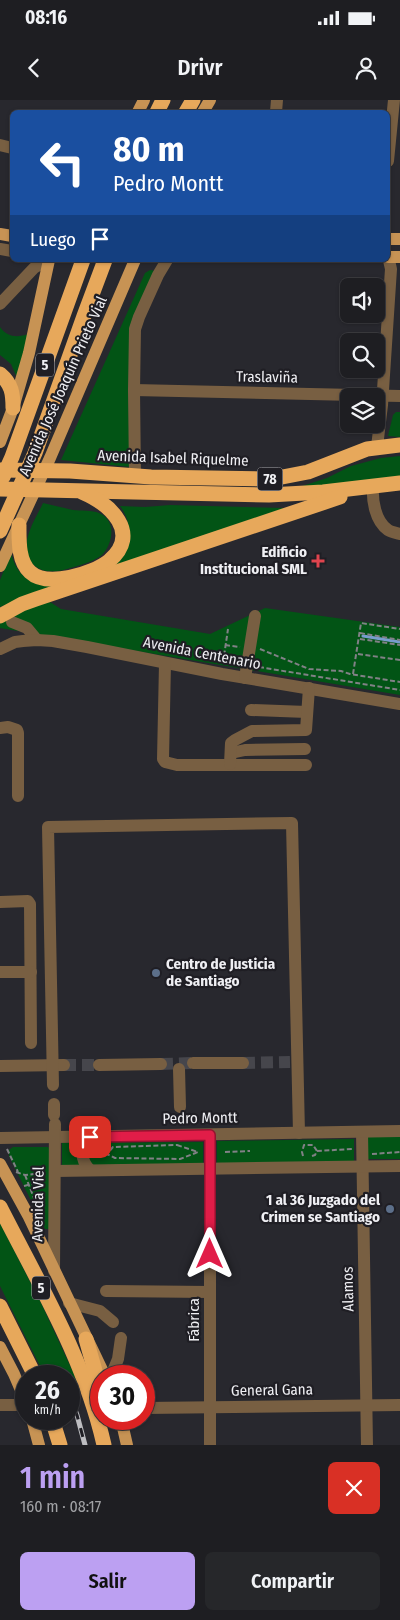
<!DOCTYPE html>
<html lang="es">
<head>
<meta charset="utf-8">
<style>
	body { margin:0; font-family:"Fira Sans Condensed",sans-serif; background:#26272a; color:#f1f3f6; height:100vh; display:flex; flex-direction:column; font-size:19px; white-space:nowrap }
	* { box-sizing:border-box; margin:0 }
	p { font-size:16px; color:#a1a2a5 }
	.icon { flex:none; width:28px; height:28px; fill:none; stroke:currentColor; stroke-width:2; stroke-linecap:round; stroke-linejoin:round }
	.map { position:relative; height:1345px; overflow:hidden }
	.sheet { display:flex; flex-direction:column; background:#1e1e22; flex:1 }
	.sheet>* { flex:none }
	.guide { position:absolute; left:10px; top:10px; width:380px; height:152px; border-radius:8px; box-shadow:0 1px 4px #0004,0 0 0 1px #3c3c40; background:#1a4fa0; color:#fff; overflow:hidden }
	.controls { position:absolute; left:340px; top:178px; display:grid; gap:10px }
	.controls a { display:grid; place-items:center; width:45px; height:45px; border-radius:8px; background:#1e1e22; box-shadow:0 1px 4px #0004,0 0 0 1px #3c3c40; font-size:25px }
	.speed { position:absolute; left:15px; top:1265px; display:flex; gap:10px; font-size:25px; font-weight:700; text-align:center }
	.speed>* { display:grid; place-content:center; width:65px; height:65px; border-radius:50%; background:#1e1e22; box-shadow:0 1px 4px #0004,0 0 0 1px #3c3c40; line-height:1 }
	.speed small { font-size:12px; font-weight:400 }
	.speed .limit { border:8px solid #d22; background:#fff; color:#111 }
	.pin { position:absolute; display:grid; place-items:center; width:42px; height:42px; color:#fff; margin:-21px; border-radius:10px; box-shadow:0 2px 8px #0006 }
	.me { position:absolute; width:55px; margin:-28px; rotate:0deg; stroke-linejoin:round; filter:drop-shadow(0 0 4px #0008) }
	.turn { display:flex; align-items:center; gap:18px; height:105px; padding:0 20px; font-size:22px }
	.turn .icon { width:65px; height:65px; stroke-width:2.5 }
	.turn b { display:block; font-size:35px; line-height:42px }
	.then { display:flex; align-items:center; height:48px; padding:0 20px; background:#0003; gap:10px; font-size:19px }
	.round { display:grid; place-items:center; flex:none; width:52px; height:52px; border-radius:8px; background:#26272a }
	.summary { display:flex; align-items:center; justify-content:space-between; height:85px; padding:0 20px }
	h1 { font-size:30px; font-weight:600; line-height:38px; color:#bca0f2 }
	.button { display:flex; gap:10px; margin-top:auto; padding:10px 20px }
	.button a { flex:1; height:58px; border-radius:8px; background:#bca0f2; color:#111; font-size:20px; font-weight:600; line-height:58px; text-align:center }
	.button a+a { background:#26272a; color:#f1f3f6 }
	.status { display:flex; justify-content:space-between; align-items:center; height:35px; padding:0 25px; background:#1e1e22; direction:ltr }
	.status svg { height:14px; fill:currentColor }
	header { display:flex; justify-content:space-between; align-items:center; height:65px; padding:0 20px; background:#1e1e22; font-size:22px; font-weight:600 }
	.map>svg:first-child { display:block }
</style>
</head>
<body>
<div class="status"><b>08:16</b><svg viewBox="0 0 49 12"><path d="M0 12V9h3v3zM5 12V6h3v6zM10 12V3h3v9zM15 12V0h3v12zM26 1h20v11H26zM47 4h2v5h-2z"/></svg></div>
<header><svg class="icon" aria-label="back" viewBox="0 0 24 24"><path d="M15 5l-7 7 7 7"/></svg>Drivr<svg class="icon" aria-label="person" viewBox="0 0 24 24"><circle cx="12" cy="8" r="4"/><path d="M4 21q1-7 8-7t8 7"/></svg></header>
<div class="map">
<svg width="400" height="1345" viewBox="0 0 400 1345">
	<rect width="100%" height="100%" fill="#28282e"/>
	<g fill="#025415">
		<path d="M150,170l6,1 -23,54 -2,142 -70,-7 84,-187z"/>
		<path d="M0,227c7,10 17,11 28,7l-11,44 -6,-14 -11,-9z"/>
		<path d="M396,312h4v25l-12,-1 5,-21z"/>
		<path d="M400,356v22l-107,11 34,-11 24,-12 30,-8z"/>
		<path d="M43,403c10,2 20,5 30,7 8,1 19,0 26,3 18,7 14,31 3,42 -9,7 -24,11 -35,14 -30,9 -49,-9 -37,-39 3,-9 9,-18 13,-27z"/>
		<path d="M170,405l115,3 -173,61c11,-25 26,-38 8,-63l25,1z"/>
		<path d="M11,453c7,26 20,30 44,32l-55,22v-27z"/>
		<path d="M50,502l11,7 149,25 55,-26 135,19v68l-400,-67v-6l14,-10z"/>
		<path d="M400,1036v23h-32l-1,-22z"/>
		<path d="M354,1039v23l-137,3v-24z"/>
		<path d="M203,1042v24l-141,2v-25z"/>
		<path d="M13,1047h35l2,3v79h-5l-36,-73v-6z"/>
		<path d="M0,1123l42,82 36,78 -9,3v-10h-24l-45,-90z"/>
	</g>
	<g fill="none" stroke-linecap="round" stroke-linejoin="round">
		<path stroke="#779dcd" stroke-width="3" d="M363,536l37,6"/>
		<g stroke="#46464c" stroke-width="12" stroke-dasharray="12 6" stroke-linecap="butt">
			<path d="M243,963l47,-1"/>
			<path d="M161,964l32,-1"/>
			<path d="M64,965h35"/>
		</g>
		<g stroke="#818186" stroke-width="2" stroke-dasharray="5 2.5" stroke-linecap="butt">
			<path d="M360,533l40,7"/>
			<path d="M360,539l40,6"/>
			<path d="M225,545l15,2"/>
			<path d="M260,549l49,20 32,2 9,3 50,8"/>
			<path d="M358,554l42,6"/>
			<path d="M219,561l18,3"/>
			<path d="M223,563l5,-34"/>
			<path d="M259,567l141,23"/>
			<path d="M353,574l8,-51 39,6"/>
			<path d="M177,1045l21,7 -18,7 -65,-1 -8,-4 6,-7z"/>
			<path d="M7,1049l11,23"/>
			<path d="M225,1052l25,-1"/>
			<path d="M94,1054h13"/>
			<path d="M372,1054l28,-2"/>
			<path d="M303,1056l-1,-4 2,-7h9l4,6"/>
			<path d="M312,1056l3,-1 2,-4 35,-2"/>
			<path d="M16,1072l9,3 18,-2"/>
			<path d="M25,1075l12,31 4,2 3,-2"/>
			<path d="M24,1086l15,-4 4,2"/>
		</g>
		<g stroke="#785f42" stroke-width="12">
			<path d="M276,12l1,-12"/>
			<path d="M0,45l12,3"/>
			<path d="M388,61l6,-61"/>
			<path d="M0,149l12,2"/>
			<path d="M0,204l34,-36 13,-8"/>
			<path d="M134,290l266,6"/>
			<path d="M377,347l5,-42 9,-136 -3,-13"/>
			<path d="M135,376l-1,-86 1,-61 4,-12 19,-42 9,-15"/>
			<path d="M373,386c-1,14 2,35 15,44 3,2 9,3 12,4"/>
			<path d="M12,522l15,6 10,12"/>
			<path d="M0,549l15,-7 8,-1 14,-1 16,1 34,6 135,27 178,30"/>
			<path d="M165,563l-2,96 2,3 12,3h129"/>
			<path d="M245,578l10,-62"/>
			<path d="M251,610l56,2"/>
			<path d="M0,628l8,-1 9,3 1,3v63"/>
			<path d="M231,653l14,-3 60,-1"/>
			<path d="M230,664l1,-21 4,-3 17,-9 54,-1 3,-42"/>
			<path d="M0,802l28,-1 2,3 1,139"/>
			<path d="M0,872h31"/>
			<path d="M193,963h50"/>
			<path d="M99,965l62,-1"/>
			<path d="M0,966l64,-1"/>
			<path d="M179,969l1,38"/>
			<path d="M53,985l-5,-258 244,-4 7,310"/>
			<path d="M54,1004v11"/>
			<path d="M362,1032l5,313"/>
			<path d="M90,1037c-10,10 -10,23 0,33"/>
			<path d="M0,1038l400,-7"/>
			<path d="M55,1071l345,-5"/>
			<path d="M54,1171l1,-147"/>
			<path d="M106,1191l104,1"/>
			<path d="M69,1203l31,8 13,11"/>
			<path d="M111,1276l7,-17 3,-21"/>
			<path d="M0,1305h26"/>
			<path d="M144,1308l256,-3"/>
			<path d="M210,1345v-310"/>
		</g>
		<g stroke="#c79354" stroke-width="12">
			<path d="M138,12l6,-12"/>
			<path d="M203,12l7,-12"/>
			<path d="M0,134l12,2"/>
			<path d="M388,139h12"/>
			<path d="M388,157h12"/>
			<path d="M0,342l13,-34 16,-55 20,-93"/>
			<path d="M0,466l50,-108 85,-198"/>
			<path d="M0,1064l28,51 77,161"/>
			<path d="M0,1247l14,27 12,28"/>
			<path d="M32,1319l7,26"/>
			<path d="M121,1319l6,26"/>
		</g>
		<g stroke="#e7a85b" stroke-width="15">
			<path d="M157,12l6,-12"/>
			<path d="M186,12l7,-12"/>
			<path d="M0,274c12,10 13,20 13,34"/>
			<path d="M0,370l70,1 81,6 121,2 36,-7 59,-23 33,-4"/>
			<path d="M3,377l9,-20 71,-197"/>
			<path d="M0,389l269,6 54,-3 77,-9"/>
			<path d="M19,425c0,15 -1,36 11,47 17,16 63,2 79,-11 33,-28 1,-57 -27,-69"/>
			<path d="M0,431l35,-78 49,-137 21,-56"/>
			<path d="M0,516l22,-12 14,-5 304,-102"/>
			<path d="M0,1107c39,77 85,153 104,238"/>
			<path d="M0,1206l35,70"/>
			<path d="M86,1239l15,53"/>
			<path d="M52,1319l8,26"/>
		</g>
		<g stroke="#bdbdc1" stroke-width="5">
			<path id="rail" d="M69,1294l8,21 8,30"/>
		</g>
		<use href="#rail" stroke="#1f1e24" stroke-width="3" stroke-dasharray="9" stroke-linecap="butt"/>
	</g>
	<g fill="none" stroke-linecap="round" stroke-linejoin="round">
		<g stroke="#92132f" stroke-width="12">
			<path id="route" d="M90,1037l120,-2v119"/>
		</g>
		<use href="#route" stroke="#e11d48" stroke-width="9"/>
	</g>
	<path fill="#e0444e" stroke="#1f1e24" stroke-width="2" d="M315.5 453.5h5v5h5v5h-5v5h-5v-5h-5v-5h5z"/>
	<g fill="#5c6f8a" stroke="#1f1e24" stroke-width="2">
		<circle cx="156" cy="873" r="5"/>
		<circle cx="390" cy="1109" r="5"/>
	</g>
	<g text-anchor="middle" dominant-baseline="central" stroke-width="4.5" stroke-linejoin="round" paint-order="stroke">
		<g fill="#1f1e24" stroke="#b1b0b5" stroke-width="1">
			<rect x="36" y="253.5" width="18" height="23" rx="4"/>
			<rect x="257.5" y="367.5" width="25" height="23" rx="4"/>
			<rect x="32" y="1176.5" width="18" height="23" rx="4"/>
		</g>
		<g font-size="14" font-weight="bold" fill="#efeff3">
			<text x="45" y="265">5</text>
			<text x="270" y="379">78</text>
			<text x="41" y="1188">5</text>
		</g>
		<g font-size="15" fill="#efeff3" stroke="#1f1e24">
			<text transform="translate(267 277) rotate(1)">Traslaviña</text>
			<text transform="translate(63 286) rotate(-66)">Avenida José Joaquín Prieto Vial</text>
			<text transform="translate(173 358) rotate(2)">Avenida Isabel Riquelme</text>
			<text transform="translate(202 553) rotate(11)">Avenida Centenario</text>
			<text transform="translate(200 1018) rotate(-1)">Pedro Montt</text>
			<text transform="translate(38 1104) rotate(-89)">Avenida Viel</text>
			<text transform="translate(348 1189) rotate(-91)">Alamos</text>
			<text transform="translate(194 1220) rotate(-90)">Fábrica</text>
			<text transform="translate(272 1290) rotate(-1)">General Gana</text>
		</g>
		<g font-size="15" font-weight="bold" fill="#efeff3" stroke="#1f1e24" text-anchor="end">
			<text x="307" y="452">Edificio<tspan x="307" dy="17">Institucional SML</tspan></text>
			<text x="166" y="864" text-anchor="start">Centro de Justicia<tspan x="166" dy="17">de Santiago</tspan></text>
			<text x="380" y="1100">1 al 36 Juzgado del<tspan x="380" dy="17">Crimen se Santiago</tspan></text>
		</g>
	</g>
</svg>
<div class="controls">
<a><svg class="icon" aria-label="sound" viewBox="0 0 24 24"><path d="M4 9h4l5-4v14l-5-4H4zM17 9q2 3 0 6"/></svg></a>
<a><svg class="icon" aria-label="search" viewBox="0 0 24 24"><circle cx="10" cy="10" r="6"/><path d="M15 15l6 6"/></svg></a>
<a><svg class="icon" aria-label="layers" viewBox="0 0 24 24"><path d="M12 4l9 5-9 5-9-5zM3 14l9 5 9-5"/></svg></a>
</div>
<div class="speed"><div>26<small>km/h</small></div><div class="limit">30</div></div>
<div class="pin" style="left:90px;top:1037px;background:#d93025"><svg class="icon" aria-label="arrive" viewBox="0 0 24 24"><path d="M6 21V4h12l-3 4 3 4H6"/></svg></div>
<svg class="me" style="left:210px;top:1154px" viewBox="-20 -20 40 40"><path d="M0-17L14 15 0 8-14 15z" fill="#e11d48" stroke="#fff" stroke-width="4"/></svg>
<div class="guide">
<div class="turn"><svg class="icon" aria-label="left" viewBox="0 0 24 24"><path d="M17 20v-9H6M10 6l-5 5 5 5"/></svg><div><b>80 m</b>Pedro Montt</div></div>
<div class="then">Luego<svg class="icon" aria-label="arrive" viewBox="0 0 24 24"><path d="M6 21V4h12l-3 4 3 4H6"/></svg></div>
</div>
</div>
<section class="sheet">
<div class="summary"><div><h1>1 min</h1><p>160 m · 08:17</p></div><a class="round" style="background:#d93025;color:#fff"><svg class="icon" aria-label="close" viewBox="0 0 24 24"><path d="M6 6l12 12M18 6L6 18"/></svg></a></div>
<div class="button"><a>Salir</a><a>Compartir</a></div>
</section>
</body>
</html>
